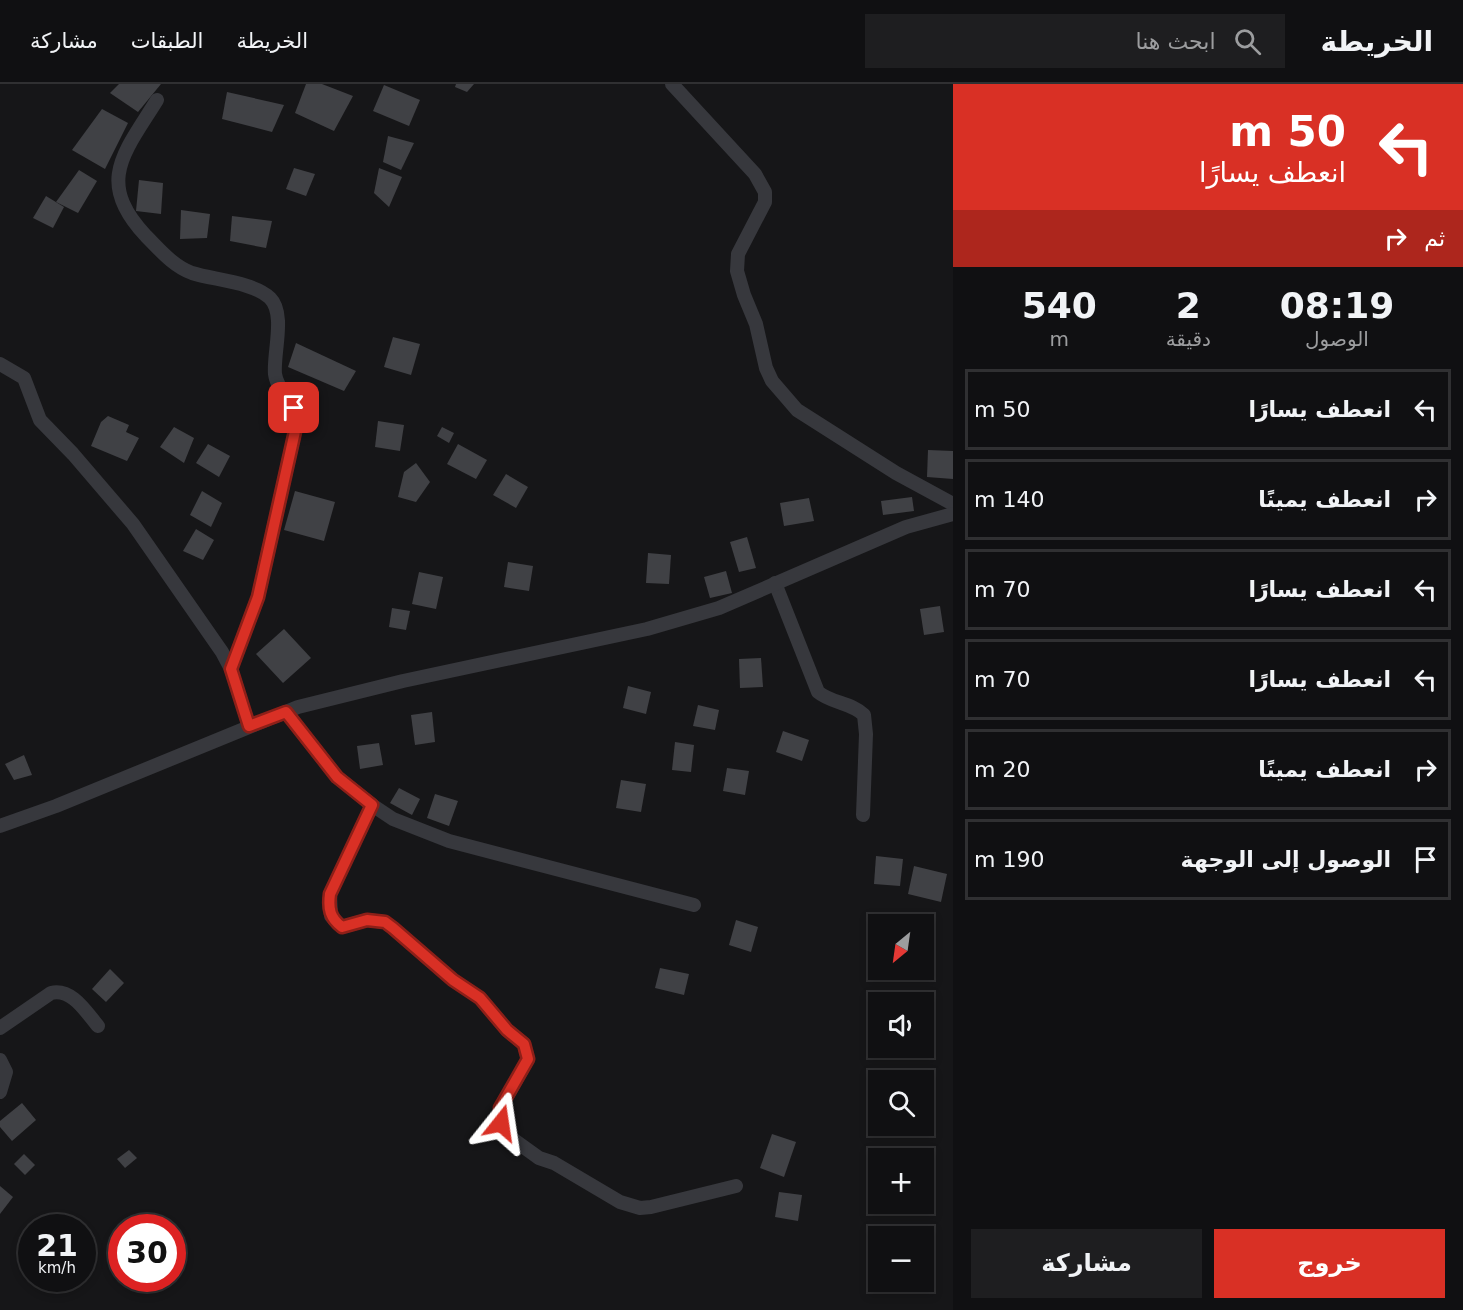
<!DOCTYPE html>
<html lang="ar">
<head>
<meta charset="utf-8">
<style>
	body { margin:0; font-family:"DejaVu Sans","Noto Naskh Arabic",sans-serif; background:#1e1e20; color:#f1f3f6; direction:rtl; height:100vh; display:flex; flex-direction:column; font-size:22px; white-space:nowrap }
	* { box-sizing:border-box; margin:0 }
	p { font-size:20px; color:#9c9d9f }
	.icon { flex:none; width:33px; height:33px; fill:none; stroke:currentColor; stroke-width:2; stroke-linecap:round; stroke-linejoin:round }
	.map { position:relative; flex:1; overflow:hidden; direction:ltr }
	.side { display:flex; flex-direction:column; background:#101012; width:510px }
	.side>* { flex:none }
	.guide { background:#d93025; color:#fff; overflow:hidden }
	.needle { width:39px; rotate:209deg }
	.controls { position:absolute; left:868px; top:830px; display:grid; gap:12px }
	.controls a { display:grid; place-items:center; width:66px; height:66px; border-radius:0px; background:#101012; box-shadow:0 3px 9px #0003,0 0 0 2px #303032; font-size:30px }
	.speed { position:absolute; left:18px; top:1130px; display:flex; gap:12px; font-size:30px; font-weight:700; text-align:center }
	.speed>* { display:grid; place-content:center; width:78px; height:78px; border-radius:50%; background:#101012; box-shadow:0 3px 9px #0003,0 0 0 2px #303032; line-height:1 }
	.speed small { font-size:15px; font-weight:400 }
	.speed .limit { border:9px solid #d22; background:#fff; color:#111 }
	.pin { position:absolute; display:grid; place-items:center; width:51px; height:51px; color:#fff; margin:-26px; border-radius:12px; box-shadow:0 3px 9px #0006 }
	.me { position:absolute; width:66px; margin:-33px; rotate:15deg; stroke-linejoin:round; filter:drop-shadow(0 0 4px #0008) }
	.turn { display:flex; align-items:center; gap:21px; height:126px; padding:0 18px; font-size:27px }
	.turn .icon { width:78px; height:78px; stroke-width:2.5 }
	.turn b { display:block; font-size:42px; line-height:51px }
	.then { display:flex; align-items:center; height:57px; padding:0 18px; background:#0003; gap:12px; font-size:22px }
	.eta { display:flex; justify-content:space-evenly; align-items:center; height:102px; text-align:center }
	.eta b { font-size:36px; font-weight:700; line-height:42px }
	.button { display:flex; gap:12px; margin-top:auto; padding:12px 18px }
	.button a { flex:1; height:69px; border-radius:0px; background:#d93025; color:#fff; font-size:24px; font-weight:700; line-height:69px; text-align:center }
	.button a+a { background:#1e1e20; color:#f1f3f6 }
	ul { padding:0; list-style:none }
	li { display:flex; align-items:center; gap:18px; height:81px; margin:0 12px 9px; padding:0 6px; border:3px solid #303032; border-radius:0px }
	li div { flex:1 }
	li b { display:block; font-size:22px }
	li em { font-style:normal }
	header { display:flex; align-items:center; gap:36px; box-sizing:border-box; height:84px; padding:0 30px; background:#101012; border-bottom:2px solid #303032 }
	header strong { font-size:28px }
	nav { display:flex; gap:33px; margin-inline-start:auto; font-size:21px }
	.search { width:420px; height:54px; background:#1e1e20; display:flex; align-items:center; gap:15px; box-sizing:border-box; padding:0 21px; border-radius:0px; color:#9c9d9f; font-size:22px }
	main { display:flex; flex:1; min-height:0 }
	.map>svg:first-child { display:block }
</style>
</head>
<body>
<header>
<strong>الخريطة</strong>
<div class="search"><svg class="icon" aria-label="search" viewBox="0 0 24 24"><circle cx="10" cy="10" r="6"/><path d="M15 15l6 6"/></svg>ابحث هنا</div>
<nav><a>الخريطة</a><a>الطبقات</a><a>مشاركة</a></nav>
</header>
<main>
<section class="side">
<div class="guide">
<div class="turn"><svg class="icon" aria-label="left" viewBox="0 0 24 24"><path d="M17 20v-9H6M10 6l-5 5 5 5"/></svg><div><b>50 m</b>انعطف يسارًا</div></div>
<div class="then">ثم<svg class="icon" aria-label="right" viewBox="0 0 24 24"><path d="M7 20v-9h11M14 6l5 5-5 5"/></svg></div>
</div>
<div class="eta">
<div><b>08:19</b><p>الوصول</p></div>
<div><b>2</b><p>دقيقة</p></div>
<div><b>540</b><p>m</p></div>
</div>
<ul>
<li><svg class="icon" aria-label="left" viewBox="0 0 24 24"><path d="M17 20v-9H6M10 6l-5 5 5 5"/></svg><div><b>انعطف يسارًا</b></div><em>50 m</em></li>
<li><svg class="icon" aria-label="right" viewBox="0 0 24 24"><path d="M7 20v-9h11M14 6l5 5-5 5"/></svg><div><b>انعطف يمينًا</b></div><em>140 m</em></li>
<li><svg class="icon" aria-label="left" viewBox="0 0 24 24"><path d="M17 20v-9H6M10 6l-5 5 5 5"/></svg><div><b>انعطف يسارًا</b></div><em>70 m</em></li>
<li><svg class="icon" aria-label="left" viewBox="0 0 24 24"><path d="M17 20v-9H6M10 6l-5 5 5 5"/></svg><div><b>انعطف يسارًا</b></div><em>70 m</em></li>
<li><svg class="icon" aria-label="right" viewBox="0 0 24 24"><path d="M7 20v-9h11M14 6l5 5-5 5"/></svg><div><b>انعطف يمينًا</b></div><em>20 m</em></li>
<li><svg class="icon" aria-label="arrive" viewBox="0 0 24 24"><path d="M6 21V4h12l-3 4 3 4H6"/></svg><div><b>الوصول إلى الوجهة</b></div><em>190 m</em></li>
</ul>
<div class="button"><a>خروج</a><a>مشاركة</a></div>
</section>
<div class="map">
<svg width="953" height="1226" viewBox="0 0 953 1226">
	<rect width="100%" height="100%" fill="#161618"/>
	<g fill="#404145">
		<path d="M119,0h42l-23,28 -28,-19z"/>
		<path d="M306,0h16l31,12 -19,35 -39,-18z"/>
		<path d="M456,0h18l-7,8 -12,-5z"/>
		<path d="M384,1l36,15 -11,26 -36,-15z"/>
		<path d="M227,8l57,13 -12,27 -50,-13z"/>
		<path d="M102,25l26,14 -23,46 -33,-19z"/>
		<path d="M388,52l26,7 -13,27 -18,-8z"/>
		<path d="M294,84l21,6 -9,22 -20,-7z"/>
		<path d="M379,84l23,9 -13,30 -15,-14z"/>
		<path d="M79,86l18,11 -19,32 -22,-11z"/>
		<path d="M139,96l24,3 -2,31 -25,-3z"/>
		<path d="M46,112l18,11 -11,21 -20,-10z"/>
		<path d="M181,126l29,4 -3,24 -27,1z"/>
		<path d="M232,132l40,5 -6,27 -36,-7z"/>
		<path d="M393,253l27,7 -9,31 -27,-8z"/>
		<path d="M296,259l60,28 -12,20 -56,-24z"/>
		<path d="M108,332l21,9 -3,7 13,6 -12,23 -36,-15 10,-24z"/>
		<path d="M378,337l26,4 -4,26 -25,-4z"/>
		<path d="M174,343l20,11 -10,25 -24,-16z"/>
		<path d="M442,343l12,6 -5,10 -12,-7z"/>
		<path d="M208,360l22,12 -11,21 -23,-14z"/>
		<path d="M458,360l29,16 -11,19 -29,-15z"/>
		<path d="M928,366l25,1v28l-26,-2z"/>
		<path d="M416,379l14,19 -14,20 -18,-5 6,-25z"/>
		<path d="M506,390l22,13 -12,21 -23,-13z"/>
		<path d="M202,407l20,12 -11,24 -21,-12z"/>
		<path d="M295,407l40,11 -11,39 -40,-11z"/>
		<path d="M912,413l2,14 -31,4 -2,-14z"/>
		<path d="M809,414l5,23 -30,5 -4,-23z"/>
		<path d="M196,445l18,11 -11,20 -20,-9z"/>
		<path d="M747,453l9,31 -17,4 -9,-30z"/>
		<path d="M648,469l23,2 -2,29 -23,-1z"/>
		<path d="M508,478l25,4 -4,25 -25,-4z"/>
		<path d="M726,487l6,22 -22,5 -6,-21z"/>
		<path d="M419,488l24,5 -7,32 -24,-5z"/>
		<path d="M940,522l4,26 -20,3 -4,-26z"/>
		<path d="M392,524l18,3 -4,19 -17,-3z"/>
		<path d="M284,545l27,29 -28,25 -27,-29z"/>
		<path d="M761,574l2,29 -23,1 -1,-29z"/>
		<path d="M628,602l23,6 -5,22 -23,-6z"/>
		<path d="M698,621l21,5 -4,20 -22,-4z"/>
		<path d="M432,628l3,30 -20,3 -4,-30z"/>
		<path d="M783,647l26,9 -7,21 -26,-9z"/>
		<path d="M675,658l19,3 -3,27 -19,-2z"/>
		<path d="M379,659l4,22 -23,4 -3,-23z"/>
		<path d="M24,671l8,20 -18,5 -9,-16z"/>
		<path d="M727,684l22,3 -4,24 -22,-4z"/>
		<path d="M621,696l25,4 -5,28 -25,-4z"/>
		<path d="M399,704l21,11 -8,16 -22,-12z"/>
		<path d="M435,710l23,7 -9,25 -22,-8z"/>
		<path d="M876,772l27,3 -3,27 -26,-2z"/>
		<path d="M914,782l33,8 -6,28 -33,-8z"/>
		<path d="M736,836l22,7 -7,25 -22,-7z"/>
		<path d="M660,884l29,6 -5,21 -29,-7z"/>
		<path d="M110,885l14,14 -18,19 -14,-13z"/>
		<path d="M22,1019l14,17 -24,21 -12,-14v-6z"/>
		<path d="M772,1050l24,8 -12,35 -24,-9z"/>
		<path d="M129,1066l8,8 -12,10 -8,-9z"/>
		<path d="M24,1070l11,11 -10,10 -11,-11z"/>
		<path d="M0,1102l13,11 -13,17z"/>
		<path d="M779,1108l23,3 -4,26 -23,-4z"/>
	</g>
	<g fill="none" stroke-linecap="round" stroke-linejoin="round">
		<g stroke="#37383d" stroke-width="14">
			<path d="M672,0l83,90 10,18v10l-27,52 -1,17 7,24 12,29 10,44 6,13 25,29 99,63 57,31"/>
			<path d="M157,16c-33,53 -62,82 -11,136 14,14 27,30 46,37 22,7 61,9 78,25 16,16 3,55 5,76 2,15 17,30 23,44l-40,179 -27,72"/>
			<path d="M0,280l24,14 16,42 33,34 60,70 89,128 9,17 18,57"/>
			<path d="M775,499l43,109c13,11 34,11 46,23l2,19 -3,81"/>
			<path d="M286,628l51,65 35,28 21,14 56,22 245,64"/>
			<path d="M372,721l-42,89 1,22 11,11 25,-7 18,2 8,6 60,52 27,18 27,32 17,14 4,15 -28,50 -1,7 4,13 4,6 32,23 15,5 66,39 20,6 11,-1 85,-21"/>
			<path d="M0,742l56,-20 242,-99 105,-26 244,-52 72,-21 187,-81 47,-13"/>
			<path d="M0,944l51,-35c21,-5 35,19 47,33"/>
			<path d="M0,976l6,12 -6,20"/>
		</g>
	</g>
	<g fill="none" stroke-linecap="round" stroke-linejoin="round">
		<g stroke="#8d1f18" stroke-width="15">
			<path id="route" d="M294,324l4,10 -40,179 -27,72 18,57 37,-14 51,65 35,28 -42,89c-2,15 0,24 12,33l25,-7 18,2 8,6 60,52 27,18 27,32 17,14 4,15 -28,49 1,15"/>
		</g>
		<use href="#route" stroke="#d93025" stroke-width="10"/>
	</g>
</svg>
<div class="controls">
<a><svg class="needle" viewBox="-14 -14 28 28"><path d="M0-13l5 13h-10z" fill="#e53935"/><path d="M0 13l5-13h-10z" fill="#9c9d9f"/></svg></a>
<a><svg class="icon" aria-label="sound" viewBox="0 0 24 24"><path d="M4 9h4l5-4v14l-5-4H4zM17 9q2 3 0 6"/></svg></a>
<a><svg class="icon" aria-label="search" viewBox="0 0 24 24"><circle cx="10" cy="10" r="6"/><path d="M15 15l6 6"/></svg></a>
<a>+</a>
<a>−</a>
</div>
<div class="speed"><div>21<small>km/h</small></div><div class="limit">30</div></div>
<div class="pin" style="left:294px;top:324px;background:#d93025"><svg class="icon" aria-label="arrive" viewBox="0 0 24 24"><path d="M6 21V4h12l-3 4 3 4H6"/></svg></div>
<svg class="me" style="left:501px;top:1039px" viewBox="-20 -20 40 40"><path d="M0-17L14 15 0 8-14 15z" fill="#d93025" stroke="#fff" stroke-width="4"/></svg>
</div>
</main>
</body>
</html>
